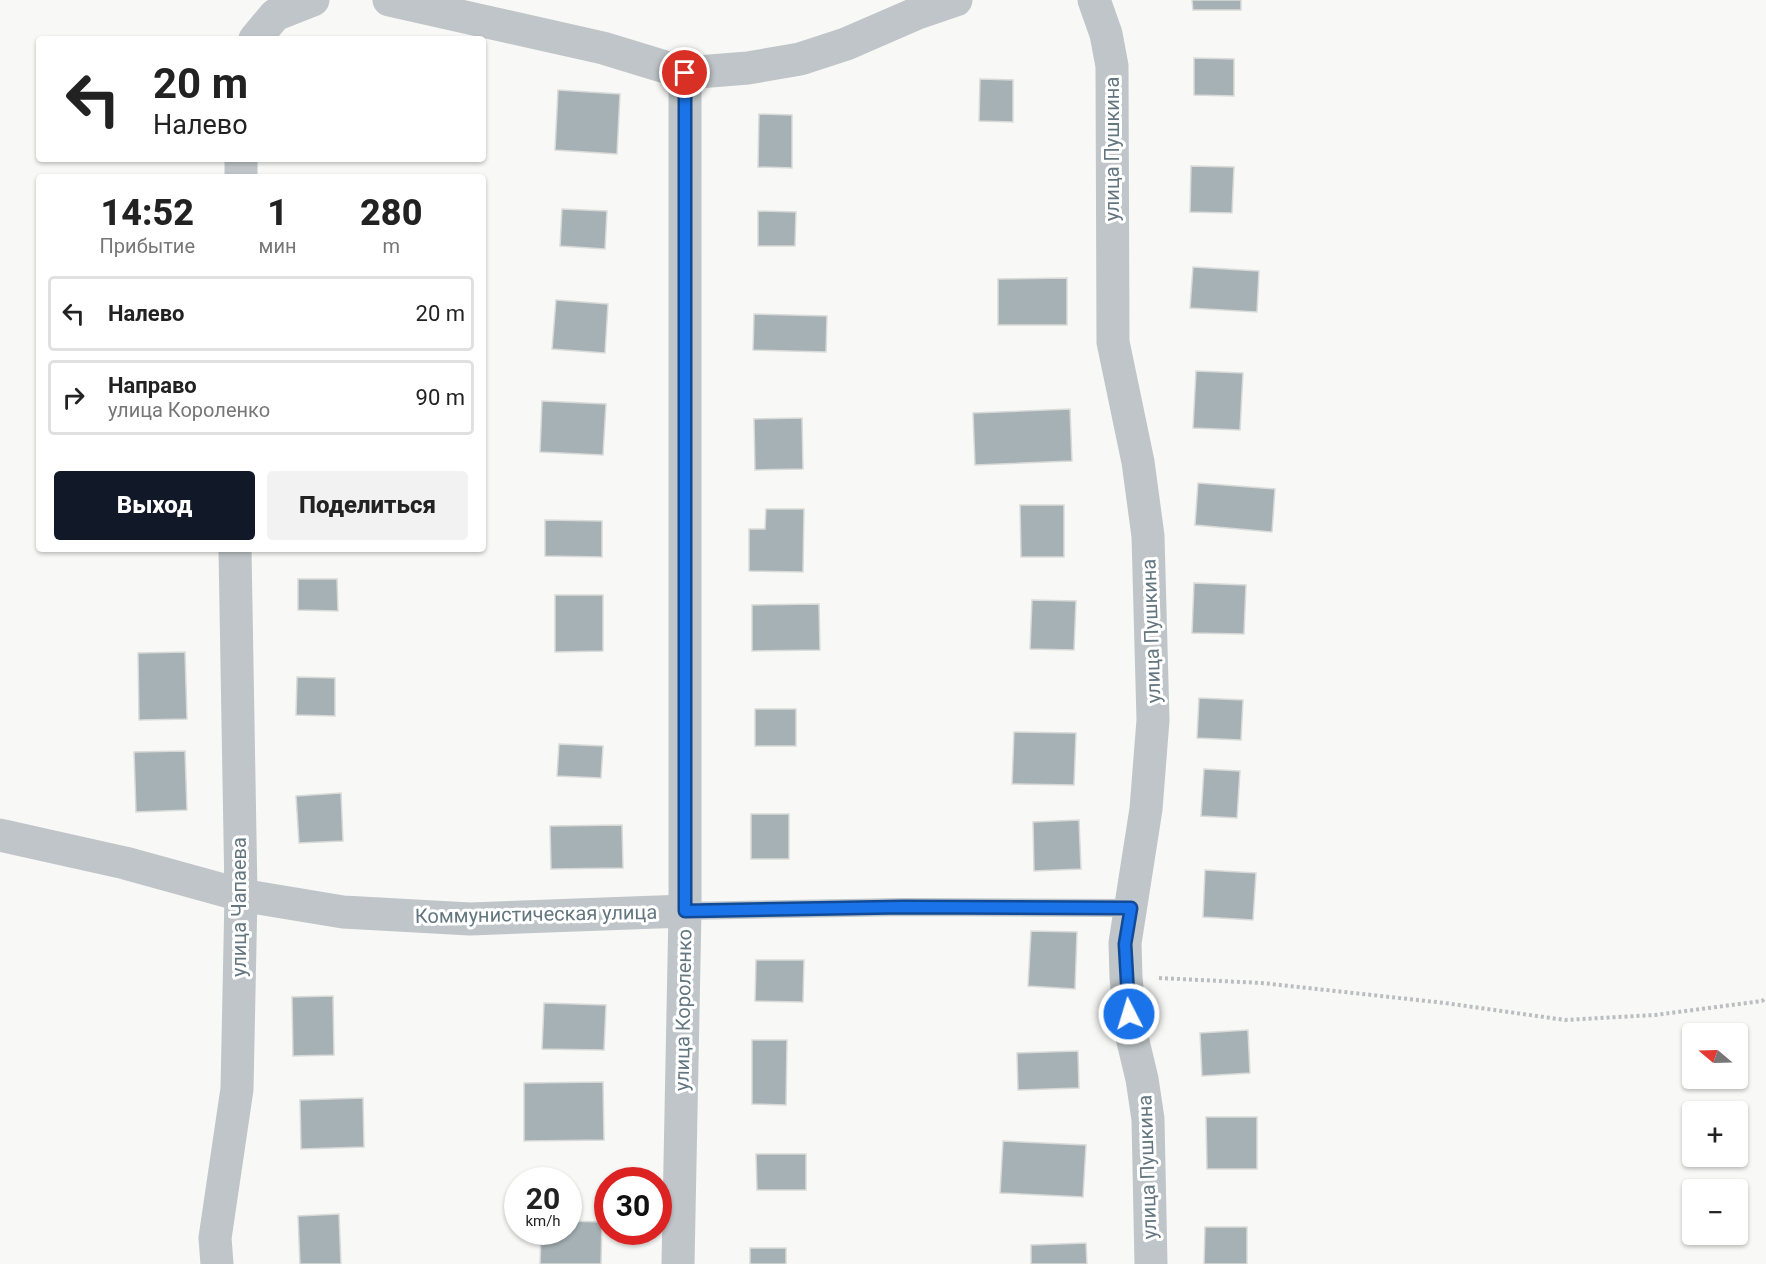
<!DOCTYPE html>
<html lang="ru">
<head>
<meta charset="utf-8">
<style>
	body { margin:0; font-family:Roboto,sans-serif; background:#f2f2f2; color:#222; height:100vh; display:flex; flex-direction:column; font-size:22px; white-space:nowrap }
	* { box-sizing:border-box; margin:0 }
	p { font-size:20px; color:#767676 }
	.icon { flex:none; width:33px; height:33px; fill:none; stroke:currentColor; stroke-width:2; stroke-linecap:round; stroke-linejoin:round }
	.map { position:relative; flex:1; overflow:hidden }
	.sheet { position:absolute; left:36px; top:174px; width:450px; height:378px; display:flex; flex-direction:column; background:#fff; border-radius:6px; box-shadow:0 2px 4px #0004 }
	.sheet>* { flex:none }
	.hud { position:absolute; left:36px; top:36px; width:450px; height:126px; border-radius:6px; box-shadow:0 2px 4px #0004; background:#fff; color:#222; overflow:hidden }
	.needle { width:39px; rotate:289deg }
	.buttons { position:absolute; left:1682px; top:1023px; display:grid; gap:12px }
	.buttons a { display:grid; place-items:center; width:66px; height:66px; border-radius:6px; background:#fff; box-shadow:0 2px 4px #0004; font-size:30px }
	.speed { position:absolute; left:504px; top:1167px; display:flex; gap:12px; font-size:30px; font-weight:700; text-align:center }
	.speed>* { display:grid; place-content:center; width:78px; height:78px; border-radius:50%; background:#fff; box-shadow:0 2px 4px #0004; line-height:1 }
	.speed small { font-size:15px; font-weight:400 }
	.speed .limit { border:9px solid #d22; background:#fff; color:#111 }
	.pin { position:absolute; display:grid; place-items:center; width:51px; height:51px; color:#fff; margin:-26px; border:3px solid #fff; border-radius:50%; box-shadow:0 2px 6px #0007 }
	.me { position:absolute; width:66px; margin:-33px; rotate:355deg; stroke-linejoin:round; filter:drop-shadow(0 0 4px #0008) }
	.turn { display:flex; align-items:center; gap:21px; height:126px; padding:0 18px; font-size:27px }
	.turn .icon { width:78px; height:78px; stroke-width:2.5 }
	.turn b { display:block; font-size:42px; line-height:51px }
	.eta { display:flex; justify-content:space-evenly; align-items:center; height:102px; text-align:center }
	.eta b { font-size:36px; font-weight:800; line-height:42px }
	.button { display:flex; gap:12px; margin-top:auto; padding:12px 18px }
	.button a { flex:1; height:69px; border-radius:6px; background:#111827; color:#fff; font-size:24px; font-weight:800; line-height:69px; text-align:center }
	.button a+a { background:#f2f2f2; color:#222 }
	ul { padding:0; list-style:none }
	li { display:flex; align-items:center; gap:18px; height:75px; margin:0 12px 9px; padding:0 6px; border:3px solid #e0e0e0; border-radius:6px }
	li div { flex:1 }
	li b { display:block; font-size:22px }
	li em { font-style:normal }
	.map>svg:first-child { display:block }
</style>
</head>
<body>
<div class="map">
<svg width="1766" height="1264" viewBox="0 0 1766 1264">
	<rect width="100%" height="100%" fill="#f8f8f6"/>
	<g fill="#a6b1b5" stroke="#dadad8" stroke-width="1.5">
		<path d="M1192,0h49v10h-48z"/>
		<path d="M1194,58l40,1v37l-40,-1z"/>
		<path d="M980,79l33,1v42l-34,-1z"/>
		<path d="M558,90l62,4 -3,60 -62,-4z"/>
		<path d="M759,114l33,1v53l-34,-1z"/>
		<path d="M1191,166l43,1 -2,46 -42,-1z"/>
		<path d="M562,209l45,2 -2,38 -45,-3z"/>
		<path d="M758,211l38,1 -1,34h-37z"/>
		<path d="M1193,267l66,4 -2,41 -67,-4z"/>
		<path d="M1067,278v47h-69v-46z"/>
		<path d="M556,300l52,4 -3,49 -53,-4z"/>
		<path d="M754,314l73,2 -1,36 -73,-2z"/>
		<path d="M1196,371l47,2 -3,57 -47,-2z"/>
		<path d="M542,401l64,3 -3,51 -63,-3z"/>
		<path d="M1070,409l2,52 -97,4 -2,-52z"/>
		<path d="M802,418l1,51 -48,1 -1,-51z"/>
		<path d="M1198,483l77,6 -3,43 -77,-7z"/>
		<path d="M1020,505h44v52h-43z"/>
		<path d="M766,509h38l-1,63 -54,-1v-42h16z"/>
		<path d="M545,520l57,1v36l-57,-1z"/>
		<path d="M298,579h39l1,32 -40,-1z"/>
		<path d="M1194,583l52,2 -2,49 -52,-1z"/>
		<path d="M555,595h48v56l-48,1z"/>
		<path d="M1032,600l44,1 -2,49 -44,-1z"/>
		<path d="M819,604l1,46 -68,1v-46z"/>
		<path d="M185,652l2,67 -48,1 -1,-67z"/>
		<path d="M297,677l38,1v38l-39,-1z"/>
		<path d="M1199,698l44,2 -2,40 -44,-2z"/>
		<rect x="755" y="709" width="41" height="37"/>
		<path d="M1014,732l62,1 -2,52 -62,-1z"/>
		<path d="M559,744l44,2 -2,32 -44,-2z"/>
		<path d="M185,751l2,59 -51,2 -2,-60z"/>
		<path d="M1204,769l36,2 -3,47 -36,-2z"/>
		<path d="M341,793l2,48 -44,2 -3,-47z"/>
		<rect x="751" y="814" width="38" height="45"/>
		<path d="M1079,820l2,49 -47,2 -1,-49z"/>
		<path d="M622,825l1,43 -72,1 -1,-43z"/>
		<path d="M1205,870l51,3 -3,47 -50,-3z"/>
		<path d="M1031,931l46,1 -2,57 -47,-3z"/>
		<path d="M756,960h48l-1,42 -48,-1z"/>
		<path d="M333,996l1,59 -41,1 -1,-59z"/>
		<path d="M544,1003l62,2 -2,45 -62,-1z"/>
		<path d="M1248,1030l2,43 -48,3 -2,-43z"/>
		<path d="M752,1040h35l-1,65 -34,-1z"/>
		<path d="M1078,1051l1,37 -61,2 -1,-37z"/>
		<path d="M603,1082l1,58 -80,1v-58z"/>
		<path d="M363,1098l1,49 -63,2 -1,-49z"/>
		<path d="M1206,1117h51v52h-50z"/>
		<path d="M1003,1141l83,4 -3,52 -83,-4z"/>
		<path d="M756,1154h50v36h-49z"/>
		<path d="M339,1214l2,50h-41l-2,-48z"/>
		<path d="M568,1221l34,1 -1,42h-61l1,-32h27z"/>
		<path d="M1205,1227h42v37h-43z"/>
		<path d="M1086,1243l1,21h-56v-19z"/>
		<rect x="750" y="1248" width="36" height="16"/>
	</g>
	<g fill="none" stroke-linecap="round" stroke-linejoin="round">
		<path stroke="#babec0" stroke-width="4" stroke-dasharray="3 3" stroke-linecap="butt" d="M1159,978l103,5 183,20 120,17 90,-5 107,-14 4,-3"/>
		<path stroke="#bfc5c8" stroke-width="18" d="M685,911l218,-4 228,1"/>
		<g stroke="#bfc5c8" stroke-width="33">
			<path d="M389,0l214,48 82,25 63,-5 52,-9 46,-15 69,-30 41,-14"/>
			<path d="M1094,0l12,34 6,32 1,276 25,120 10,74 5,184 -7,89 -21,134 1,34 5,56 11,46 6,40 3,145"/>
			<path d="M255,39l20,-24 38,-15"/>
			<path d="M241,177v-18"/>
			<path d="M0,835l125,28 116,32 102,17 127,7 215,-8"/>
			<path d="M217,1264l-2,-26 22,-149 4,-194 -6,-346"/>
			<path d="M678,1264l7,-353v-838"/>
		</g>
	</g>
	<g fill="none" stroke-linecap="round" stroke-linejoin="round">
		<g stroke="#114b97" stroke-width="15">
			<path id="route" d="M685,73v838l218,-4 228,1 -6,36 4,70"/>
		</g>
		<use href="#route" stroke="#1a73e8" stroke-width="10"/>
	</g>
	<g text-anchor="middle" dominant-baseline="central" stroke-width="6" stroke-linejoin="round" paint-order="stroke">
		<g font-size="20" fill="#647780" stroke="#fff">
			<text transform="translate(1112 149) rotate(-90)">улица Пушкина</text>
			<text transform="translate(1151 631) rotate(-92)">улица Пушкина</text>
			<text transform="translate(239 907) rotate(-90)">улица Чапаева</text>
			<text transform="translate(536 914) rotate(-1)">Коммунистическая улица</text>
			<text transform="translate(683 1010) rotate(-89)">улица Короленко</text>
			<text transform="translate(1147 1167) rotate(-92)">улица Пушкина</text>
		</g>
	</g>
</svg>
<div class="buttons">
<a><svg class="needle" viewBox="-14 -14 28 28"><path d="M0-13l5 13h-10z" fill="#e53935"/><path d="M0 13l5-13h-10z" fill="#767676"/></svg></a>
<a>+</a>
<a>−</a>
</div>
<div class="speed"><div>20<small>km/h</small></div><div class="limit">30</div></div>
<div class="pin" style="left:685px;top:73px;background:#d93025"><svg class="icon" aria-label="arrive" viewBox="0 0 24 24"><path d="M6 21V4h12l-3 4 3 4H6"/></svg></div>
<svg class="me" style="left:1129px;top:1014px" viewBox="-20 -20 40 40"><circle r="17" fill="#1a73e8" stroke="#fff" stroke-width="3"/><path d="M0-11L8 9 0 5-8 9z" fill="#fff"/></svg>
<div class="hud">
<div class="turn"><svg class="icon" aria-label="left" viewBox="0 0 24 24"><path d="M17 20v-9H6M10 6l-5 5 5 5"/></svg><div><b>20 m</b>Налево</div></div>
</div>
<section class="sheet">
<div class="eta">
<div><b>14:52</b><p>Прибытие</p></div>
<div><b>1</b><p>мин</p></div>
<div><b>280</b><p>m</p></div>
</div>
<ul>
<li><svg class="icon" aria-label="left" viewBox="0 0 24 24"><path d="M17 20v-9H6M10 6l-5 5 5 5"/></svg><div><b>Налево</b></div><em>20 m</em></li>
<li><svg class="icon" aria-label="right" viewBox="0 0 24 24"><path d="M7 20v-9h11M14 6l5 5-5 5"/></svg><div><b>Направо</b><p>улица Короленко</p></div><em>90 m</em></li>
</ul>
<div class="button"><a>Выход</a><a>Поделиться</a></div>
</section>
</div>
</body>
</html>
